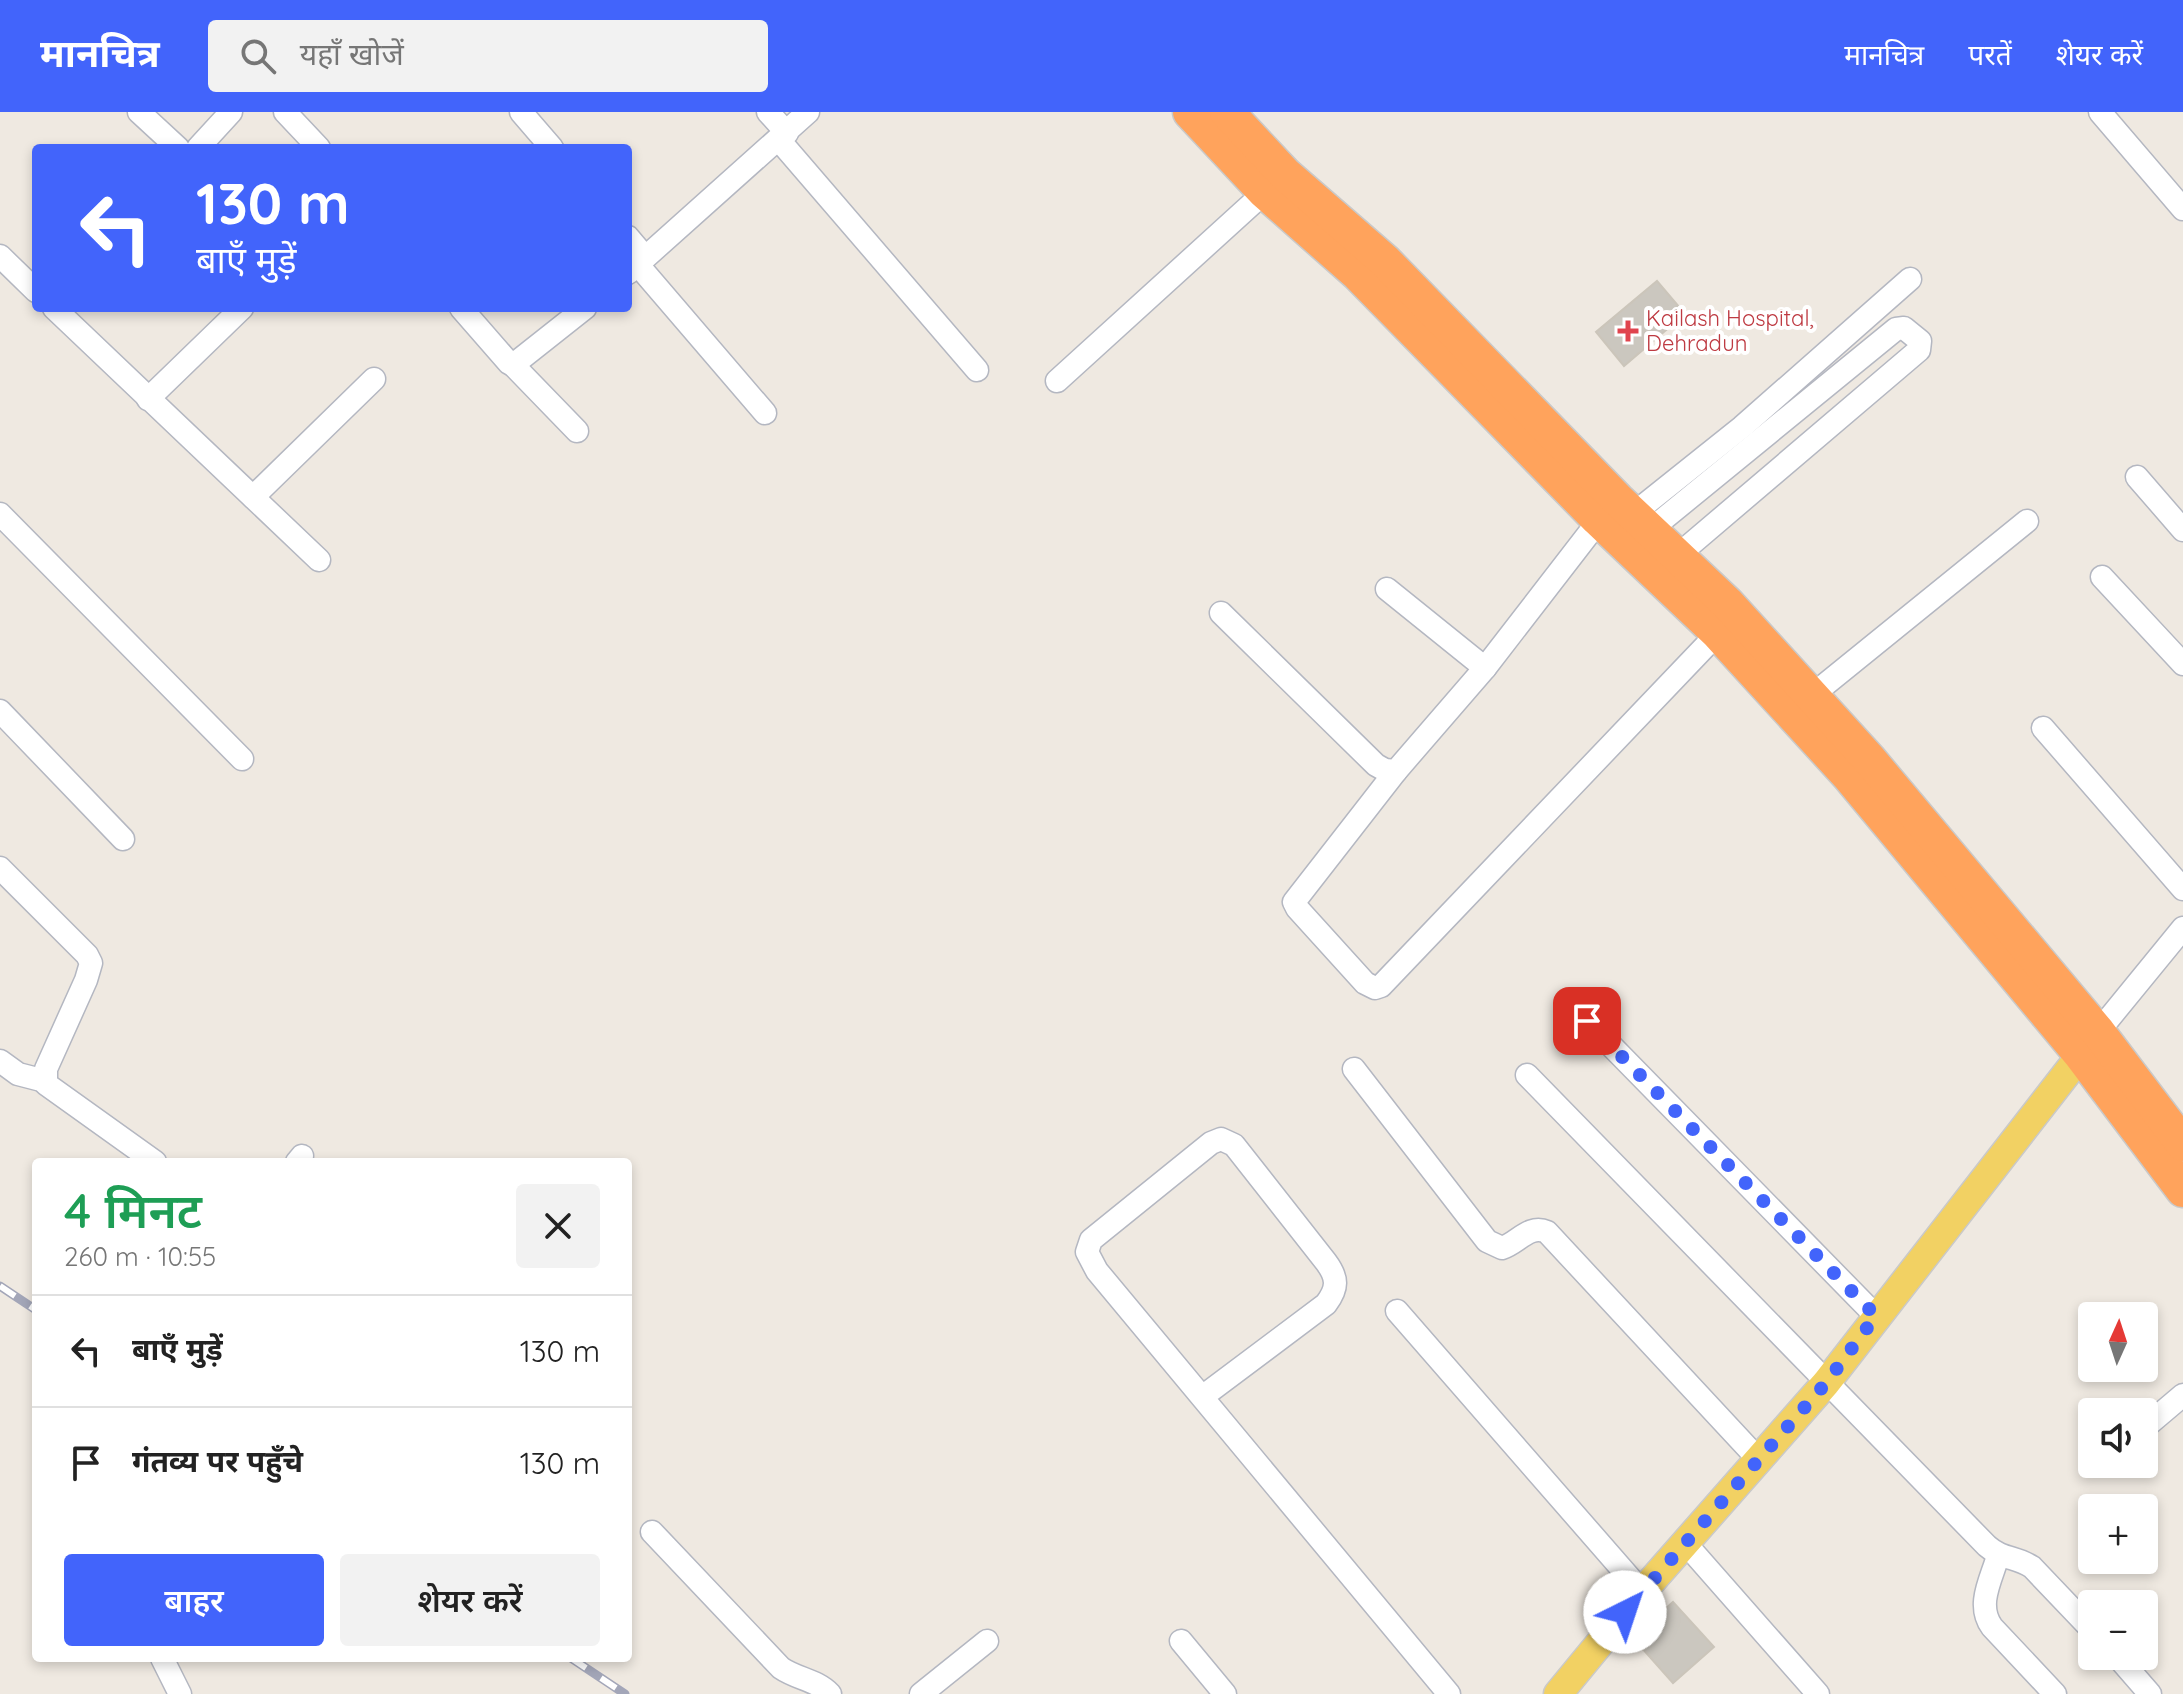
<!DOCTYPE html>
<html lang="hi">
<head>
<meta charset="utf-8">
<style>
	body { margin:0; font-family:Quicksand,"Noto Sans Devanagari",sans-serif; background:#f2f2f2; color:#222; height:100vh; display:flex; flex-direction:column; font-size:30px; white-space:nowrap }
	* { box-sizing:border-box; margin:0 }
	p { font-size:26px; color:#767676 }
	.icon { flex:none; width:44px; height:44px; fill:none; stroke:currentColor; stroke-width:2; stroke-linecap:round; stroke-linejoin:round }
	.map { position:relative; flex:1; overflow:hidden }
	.details { position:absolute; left:32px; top:1046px; width:600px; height:504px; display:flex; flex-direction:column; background:#fff; border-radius:8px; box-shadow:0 4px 12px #0003 }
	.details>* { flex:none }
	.banner { position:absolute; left:32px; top:32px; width:600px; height:168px; border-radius:8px; box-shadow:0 4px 12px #0003; background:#4264fb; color:#fff; overflow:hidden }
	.needle { width:52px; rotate:3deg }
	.buttons { position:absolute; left:2078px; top:1190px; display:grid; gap:16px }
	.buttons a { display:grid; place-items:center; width:80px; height:80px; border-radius:8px; background:#fff; box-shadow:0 4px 12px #0003; font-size:40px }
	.pin { position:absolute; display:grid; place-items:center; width:68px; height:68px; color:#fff; margin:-34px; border-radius:16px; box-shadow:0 4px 12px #0006 }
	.me { position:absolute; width:88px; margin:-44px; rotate:41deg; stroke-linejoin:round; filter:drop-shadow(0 0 6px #0008) }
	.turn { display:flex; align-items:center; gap:28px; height:168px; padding:0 32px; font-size:36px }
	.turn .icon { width:104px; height:104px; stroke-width:2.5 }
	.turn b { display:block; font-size:56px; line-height:68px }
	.round { display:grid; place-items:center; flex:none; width:84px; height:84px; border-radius:8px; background:#f2f2f2 }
	.headline { display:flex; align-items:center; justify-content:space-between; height:136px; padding:0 32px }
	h1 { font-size:48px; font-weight:600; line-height:60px; color:#1e9e55 }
	.button { display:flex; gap:16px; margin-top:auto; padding:16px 32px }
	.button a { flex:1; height:92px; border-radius:8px; background:#4264fb; color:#fff; font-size:32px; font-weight:600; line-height:92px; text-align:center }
	.button a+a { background:#f2f2f2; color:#222 }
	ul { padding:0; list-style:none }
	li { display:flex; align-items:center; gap:24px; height:112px; padding:0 32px; border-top:2px solid #e0e0e0 }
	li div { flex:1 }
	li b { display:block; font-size:30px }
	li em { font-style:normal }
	header { display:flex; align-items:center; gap:48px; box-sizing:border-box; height:112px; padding:0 40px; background:#4264fb; color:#fff }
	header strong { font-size:38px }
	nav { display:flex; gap:44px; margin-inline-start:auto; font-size:28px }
	.search { width:560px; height:72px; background:#f2f2f2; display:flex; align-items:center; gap:20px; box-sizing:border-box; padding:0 28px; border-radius:8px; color:#767676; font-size:30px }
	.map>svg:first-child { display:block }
</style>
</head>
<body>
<header>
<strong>मानचित्र</strong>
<div class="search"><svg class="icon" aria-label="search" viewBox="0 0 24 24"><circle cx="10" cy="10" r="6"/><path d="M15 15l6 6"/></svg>यहाँ खोजें</div>
<nav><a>मानचित्र</a><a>परतें</a><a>शेयर करें</a></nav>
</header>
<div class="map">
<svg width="2183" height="1582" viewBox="0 0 2183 1582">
	<rect width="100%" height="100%" fill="#efe9e1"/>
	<g fill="#cbc7bf" stroke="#cbc5ba" stroke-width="2">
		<path d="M1657,169l28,33 -61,52 -28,-34z"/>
		<path d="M1673,1490l41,45 -41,36 -40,-45z"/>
	</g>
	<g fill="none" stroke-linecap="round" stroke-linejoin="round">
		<g stroke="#b4b7c1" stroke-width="25">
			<g id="minor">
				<path d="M139,0l39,36"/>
				<path d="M285,0l34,36"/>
				<path d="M521,0l31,36"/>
				<path d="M768,0l19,21"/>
				<path d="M2100,0l83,97"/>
				<path d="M779,28l198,230"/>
				<path d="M198,36l33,-36"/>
				<path d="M628,125l17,20"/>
				<path d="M0,144l36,35"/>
				<path d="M638,153l127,148"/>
				<path d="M628,161l180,-161"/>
				<path d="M54,196l265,252"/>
				<path d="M461,196l48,55 4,2 72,-57"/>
				<path d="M513,253l64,66"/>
				<path d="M1057,269l208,-189"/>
				<path d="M148,287l94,-91"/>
				<path d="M2137,365l46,53"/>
				<path d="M253,385l121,-118"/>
				<path d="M0,402l242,245"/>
				<path d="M1633,402l109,-87 168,-148"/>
				<path d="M1650,418l246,-201 8,-1 16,13 -1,9 -242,206"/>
				<path d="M2102,465l81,87"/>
				<path d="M1387,477l98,79"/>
				<path d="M1221,501l155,152 9,5 11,1 89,-103 122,-158"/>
				<path d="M1811,584l216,-175"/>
				<path d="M0,599l123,128"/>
				<path d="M2043,616l140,161"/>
				<path d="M1396,659l-102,131 3,6 68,75 10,5 6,-2 337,-353"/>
				<path d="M0,756l87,87 4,8 -5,17 -40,89v15l109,78"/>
				<path d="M1587,909l289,295"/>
				<path d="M2098,920l85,-104"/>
				<path d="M0,949l18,13 27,7"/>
				<path d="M1354,957l133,172 15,7c16,-5 27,-24 45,-16l212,228"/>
				<path d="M1527,963l460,471c16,14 28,10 45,21l60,63"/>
				<path d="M297,1050l5,-6"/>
				<path d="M1397,1199l245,281"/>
				<path d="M1202,1285l124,-93c12,-16 12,-26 0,-42l-92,-117 -13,-6 -10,4 -120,97 -4,12 10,19 352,423"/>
				<path d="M2144,1316l39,-33"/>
				<path d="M652,1420l129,136c16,11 36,12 49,26"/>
				<path d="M1686,1432l132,150"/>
				<path d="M1998,1444c-7,24 -22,49 -6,71l63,67"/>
				<path d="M1181,1529l44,53"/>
				<path d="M2117,1544l33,38"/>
				<path d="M162,1546l18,36"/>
				<path d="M921,1582l66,-53"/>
			</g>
		</g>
		<g stroke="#c9c9c9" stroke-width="31">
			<path id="major" d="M1558,1582l84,-102 184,-209 255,-328"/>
		</g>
		<g stroke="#c9c9c9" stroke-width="37">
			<g id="highway">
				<path d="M1190,0l75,80 93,82 240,245 120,114 130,142 233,280 102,135"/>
				<path d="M1227,0l58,62 100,87 233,239 109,103 142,156 229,273 85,112"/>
			</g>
		</g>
		<use href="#minor" stroke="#fff" stroke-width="22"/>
		<use href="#major" stroke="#f2d163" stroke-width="28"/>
		<use href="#highway" stroke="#ffa35c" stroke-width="34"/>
		<g stroke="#a3a6b8" stroke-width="9">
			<g id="rail">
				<path d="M0,1174l36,24"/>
				<path d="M571,1546l54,36"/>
			</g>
		</g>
		<use href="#rail" stroke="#fff" stroke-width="6" stroke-dasharray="18" stroke-linecap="butt"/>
	</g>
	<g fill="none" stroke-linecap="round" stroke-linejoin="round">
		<path stroke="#4264fb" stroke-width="14" stroke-dasharray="0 25.2" d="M1587,909l289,295 -50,67 -201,229"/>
	</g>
	<path fill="#e0444e" stroke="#fff" stroke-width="3" d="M1624 207h8v8h8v8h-8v8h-8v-8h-8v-8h8z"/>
	<g text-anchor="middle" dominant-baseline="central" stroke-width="8" stroke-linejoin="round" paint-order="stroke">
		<g font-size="22" fill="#be3a42" stroke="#fff" text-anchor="start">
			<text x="1646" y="206">Kailash Hospital,<tspan x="1646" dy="25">Dehradun</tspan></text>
		</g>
	</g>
</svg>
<div class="buttons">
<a><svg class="needle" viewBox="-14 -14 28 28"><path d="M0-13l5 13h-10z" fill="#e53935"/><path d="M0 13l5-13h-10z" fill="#767676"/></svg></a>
<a><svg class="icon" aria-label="sound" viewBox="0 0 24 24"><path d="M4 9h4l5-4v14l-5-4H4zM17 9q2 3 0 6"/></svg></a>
<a>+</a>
<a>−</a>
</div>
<div class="pin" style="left:1587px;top:909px;background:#d93025"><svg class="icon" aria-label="arrive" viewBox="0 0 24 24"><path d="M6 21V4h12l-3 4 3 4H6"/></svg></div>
<svg class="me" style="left:1625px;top:1500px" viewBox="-20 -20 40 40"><circle r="19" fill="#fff"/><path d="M0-13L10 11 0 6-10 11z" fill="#4264fb"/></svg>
<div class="banner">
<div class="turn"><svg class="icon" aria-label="left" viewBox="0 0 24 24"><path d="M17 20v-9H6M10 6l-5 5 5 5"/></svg><div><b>130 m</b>बाएँ मुड़ें</div></div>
</div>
<section class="details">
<div class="headline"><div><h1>4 मिनट</h1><p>260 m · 10:55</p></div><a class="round"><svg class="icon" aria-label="close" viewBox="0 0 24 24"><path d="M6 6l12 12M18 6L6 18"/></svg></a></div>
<ul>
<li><svg class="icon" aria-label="left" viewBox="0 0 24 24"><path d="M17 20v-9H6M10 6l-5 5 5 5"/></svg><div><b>बाएँ मुड़ें</b></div><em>130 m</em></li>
<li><svg class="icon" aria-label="arrive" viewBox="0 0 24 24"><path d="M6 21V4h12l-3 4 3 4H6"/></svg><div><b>गंतव्य पर पहुँचे</b></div><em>130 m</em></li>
</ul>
<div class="button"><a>बाहर</a><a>शेयर करें</a></div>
</section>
</div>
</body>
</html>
